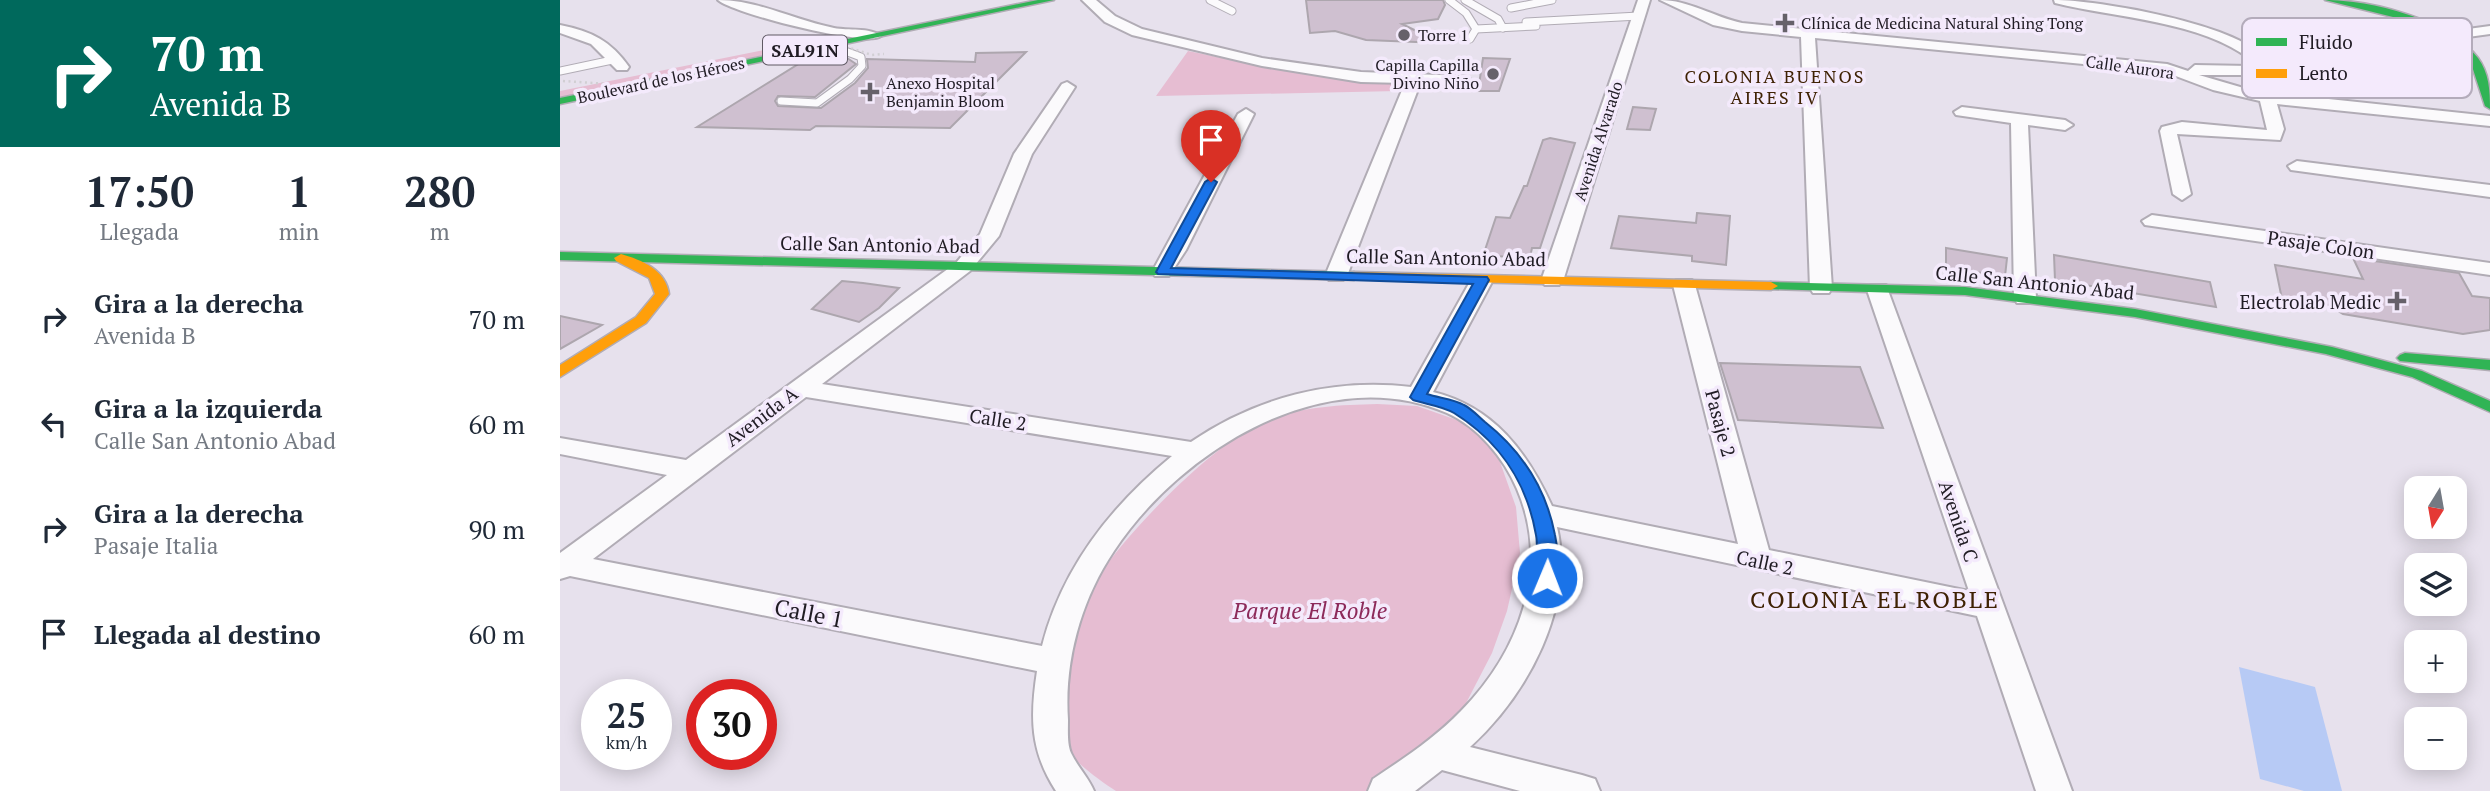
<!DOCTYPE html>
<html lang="es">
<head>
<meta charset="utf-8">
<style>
	body { margin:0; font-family:"PT Serif",serif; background:#f6f6f7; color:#1f2937; height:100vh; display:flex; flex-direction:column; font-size:26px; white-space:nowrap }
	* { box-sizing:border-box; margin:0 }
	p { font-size:23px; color:#747a83 }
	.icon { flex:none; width:38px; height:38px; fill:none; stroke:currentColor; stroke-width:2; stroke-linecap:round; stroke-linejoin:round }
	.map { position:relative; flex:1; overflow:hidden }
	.drawer { display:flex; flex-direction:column; background:#fff; width:560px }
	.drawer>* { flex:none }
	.hud { background:#00695c; color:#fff; overflow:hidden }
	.needle { width:46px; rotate:191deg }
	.fabs { position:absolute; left:1844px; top:476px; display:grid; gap:14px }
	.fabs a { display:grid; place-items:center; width:63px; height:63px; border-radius:14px; background:#fff; box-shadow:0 4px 18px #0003; font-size:35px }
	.speed { position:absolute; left:21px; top:679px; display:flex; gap:14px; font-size:35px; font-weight:700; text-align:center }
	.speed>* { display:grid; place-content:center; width:91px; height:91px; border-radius:50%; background:#fff; box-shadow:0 4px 18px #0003; line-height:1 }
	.speed small { font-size:18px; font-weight:400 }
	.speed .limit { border:10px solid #d22; background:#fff; color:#111 }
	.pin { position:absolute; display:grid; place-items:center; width:60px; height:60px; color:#fff; margin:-72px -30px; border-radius:50% 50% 50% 0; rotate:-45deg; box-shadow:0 0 7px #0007 }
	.pin .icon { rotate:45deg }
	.me { position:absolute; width:77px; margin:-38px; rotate:1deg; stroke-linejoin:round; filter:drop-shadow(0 0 5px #0008) }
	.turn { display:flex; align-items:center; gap:24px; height:147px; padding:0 35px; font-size:32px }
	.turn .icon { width:91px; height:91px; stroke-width:2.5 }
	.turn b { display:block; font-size:49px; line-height:60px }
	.eta { display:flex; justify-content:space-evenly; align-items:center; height:119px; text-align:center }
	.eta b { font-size:42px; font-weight:700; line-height:49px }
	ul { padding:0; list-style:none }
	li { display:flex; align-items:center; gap:21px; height:105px; padding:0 35px }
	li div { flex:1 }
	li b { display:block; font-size:26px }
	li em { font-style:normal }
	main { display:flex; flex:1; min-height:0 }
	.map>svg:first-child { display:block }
</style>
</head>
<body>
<main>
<section class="drawer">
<div class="hud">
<div class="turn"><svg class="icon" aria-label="right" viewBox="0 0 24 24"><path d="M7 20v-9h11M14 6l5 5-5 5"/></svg><div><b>70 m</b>Avenida B</div></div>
</div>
<div class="eta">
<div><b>17:50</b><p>Llegada</p></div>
<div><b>1</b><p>min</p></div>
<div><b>280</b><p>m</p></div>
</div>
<ul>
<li><svg class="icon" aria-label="right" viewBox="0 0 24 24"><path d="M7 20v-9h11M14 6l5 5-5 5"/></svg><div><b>Gira a la derecha</b><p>Avenida B</p></div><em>70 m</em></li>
<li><svg class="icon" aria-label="left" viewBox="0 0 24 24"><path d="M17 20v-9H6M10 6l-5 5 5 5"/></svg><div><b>Gira a la izquierda</b><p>Calle San Antonio Abad</p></div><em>60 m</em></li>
<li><svg class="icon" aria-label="right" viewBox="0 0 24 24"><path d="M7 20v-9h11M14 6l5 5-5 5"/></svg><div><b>Gira a la derecha</b><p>Pasaje Italia</p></div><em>90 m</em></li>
<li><svg class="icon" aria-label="arrive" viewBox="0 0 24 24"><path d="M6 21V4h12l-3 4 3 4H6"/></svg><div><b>Llegada al destino</b></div><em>60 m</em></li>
</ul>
</section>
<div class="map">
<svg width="1930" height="791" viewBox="0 0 1930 791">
	<rect width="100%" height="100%" fill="#e7e1ed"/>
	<g fill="#e6bdd2">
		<path d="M279,35l18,1 -297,61v-6z"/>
		<path d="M628,51l97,20 107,12 8,4 -2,4 -242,5z"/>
		<path d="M817,404l40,2 54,19 17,18 12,19 16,45 4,46 -13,58 -15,42 -29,56 -18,23 -72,59h-257c-16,-10 -52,-36 -58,-55 -2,-8 1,-22 1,-31 0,-35 7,-72 23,-103 28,-53 121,-150 175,-177 36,-18 80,-20 120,-21z"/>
	</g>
	<path fill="#b7caf5" d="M1679,667l76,20 27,104h-38l-44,-12z"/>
	<g fill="#cfc0d0" stroke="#ada6ae" stroke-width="2">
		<path d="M746,0h137l2,5 -7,14 -36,5 39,19 -75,-3 -31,-9 -25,2z"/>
		<path d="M466,52l-76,76 -134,-2 -6,4 -113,-3 108,-67 13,-3 29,1 9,6 -41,33 -37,-1 -3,5 3,5 43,2 34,-25 13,-15 -1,-9 108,3 1,-9z"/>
		<path d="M923,58l27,1 -11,32h-21z"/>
		<path d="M1073,107l23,2 -6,21 -23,-1z"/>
		<path d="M990,138l25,5 -35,105h-8l-2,9 -47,-1 13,-39 14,1 14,-32h3l16,-46z"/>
		<path d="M1137,213l33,3 -4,49 -34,-4v-5l-81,-8 8,-32 77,7z"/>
		<path d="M1386,248l61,10 -2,18 -59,-8z"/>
		<path d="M1494,255l156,27 6,25 -161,-27z"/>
		<path d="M1793,258l106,15 13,23 18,2v32l-27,4 -120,-20 -16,-10 -45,-5 -7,-34 88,14z"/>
		<path d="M282,281l21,2 36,5 -20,20 -20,14 -47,-13z"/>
		<path d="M0,316l42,9 -42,24z"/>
		<path d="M1160,363l140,4 23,61 -145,-8z"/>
	</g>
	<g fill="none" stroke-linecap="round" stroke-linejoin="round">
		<g stroke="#b1acb5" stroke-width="9">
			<g id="lane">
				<path d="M650,0l22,11"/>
				<path d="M889,0l17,13 10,16 -6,10"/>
				<path d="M905,0l33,19 5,9"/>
				<path d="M951,8l41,-8"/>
				<path d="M966,22l113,-6"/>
				<path d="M916,29l60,-3"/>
				<path d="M0,71l57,-12"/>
				<path d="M221,101l36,2 33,-24 12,-13 -1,-9 -32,-12"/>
			</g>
		</g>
		<g stroke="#b1acb5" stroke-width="4">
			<g id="street">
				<path d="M158,0c40,0 76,20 116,28 14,3 36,-1 47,8 -14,12 -149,-23 -163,-36z"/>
				<path d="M522,0h14l19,16 27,13 120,29 99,14 104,4 8,5 -8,5 -45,-2 -73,192 -4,4h-14l-4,-4 80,-193 -44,-1 -99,-16 -130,-31 -27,-13z"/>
				<path d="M1078,0h12l-87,281 -4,4h-14l-4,-4z"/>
				<path d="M1100,0c29,0 54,17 82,23l425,41 21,7 7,-6 55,1 1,-6c-49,-39 -135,-42 -196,-57l-1,-3c45,0 183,24 212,59l-4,19 1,14 227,24v10l-213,-22 7,25 -4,11 -103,-6 14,60 -9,6 -9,-6 -13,-63 2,-4 20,-5 85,8 -7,-29 -47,-11 -48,-18 -350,-34 17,250 -3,5h-16l-3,-5 -9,-251 -59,-6 -29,-6zM1639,75h48v14z"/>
				<path d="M0,25c31,6 51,16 69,42l-2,3h-10l-26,-26 -31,-11z"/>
				<path d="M1930,26v8l-44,6 -7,-4 7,-4z"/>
				<path d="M507,82l8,5 -43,67 -33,82 -29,35 -148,113 369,58c66,-45 142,-64 220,-55l60,-107 4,-4h14l4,4 -60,112c61,15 94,60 119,114l186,38 -65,-259 3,-5h16l3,5 74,265 200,41 -102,-301 3,-5h16l186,506h-36l-59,-175 -420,-89c18,80 -29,167 -87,220l112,28 13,4 5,12h-80l-78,-21 -27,21h-47l5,-12c30,-20 62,-41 88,-68 58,-59 90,-143 56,-222 -13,-31 -39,-62 -70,-76 -122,-53 -267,38 -333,138 -33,49 -50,110 -46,169 0,10 -1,24 3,33 6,13 17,24 23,38h-38c-26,-40 -26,-74 -19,-120l-467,-95 -10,3v-26l107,-78 -107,-21v-16l126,22 270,-197 24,-29 34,-80 48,-70zM246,397l366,59c-61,50 -110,112 -130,190l-449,-87z"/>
				<path d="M1402,107l103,13 8,5 -8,5 -37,-5 8,173 -3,5h-16l-3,-5 -3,-175 -55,-8 -2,-3z"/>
				<path d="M686,109l8,5 -68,136 -17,26h-14l-3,-4 86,-158z"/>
				<path d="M1737,161l193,24v12l-199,-27 -3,-4z"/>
				<path d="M1592,215l338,48v12l-345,-50 -3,-4z"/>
			</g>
		</g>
		<g stroke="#b1acb5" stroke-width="3">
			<g id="fast">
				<path d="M478,0h16l-494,104v-6z"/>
				<path d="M1765,0c45,0 124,19 153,58 11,15 12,32 12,51l-5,-3 -15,-46 -11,-12 -15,-11 -39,-17z"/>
				<path d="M0,252l794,20 7,4 -7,4 -794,-20z"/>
				<path d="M1211,282l194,5 170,22 197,38 90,24 68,30v11l-78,-35 -86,-23 -191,-37 -170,-22 -199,-6 -2,-3 2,-3z"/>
				<path d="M1845,353l85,7v10l-90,-9 -3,-3 3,-3z"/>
			</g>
		</g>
		<g stroke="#b1acb5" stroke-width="3">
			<g id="slow">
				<path d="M61,254c21,6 45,16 48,40l-23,29 -86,54v-12l76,-48 19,-23 -6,-16 -33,-17 -2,-3z"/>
				<path d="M794,272l417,10 7,4 -7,4 -422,-11 -2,-3z"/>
			</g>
		</g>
		<use href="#lane" stroke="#fbfafc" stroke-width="7"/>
		<use href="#street" fill="#fbfafc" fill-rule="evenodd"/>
		<use href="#fast" fill="#30b455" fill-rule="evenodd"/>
		<use href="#slow" fill="#ff9f0a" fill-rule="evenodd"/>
		<g stroke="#d1cfd3" stroke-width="2.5" stroke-dasharray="2 3.5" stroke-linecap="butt">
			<path d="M265,40l47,15 12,-1"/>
			<path d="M3,81l46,3"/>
		</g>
	</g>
	<path fill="#1a73e8" stroke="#114b97" stroke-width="2" d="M651,178l6,4 -46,86 316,9 2,3 -62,114c12,4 27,5 37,11 8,4 15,12 21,17 38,30 61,66 70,113 3,13 5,36 -1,48l-7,2 -7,-2c-7,-13 -1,-33 -4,-48 -9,-52 -37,-94 -82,-122 -11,-7 -29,-9 -41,-13l-3,-3 63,-113 -315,-10 -2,-2 49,-90z"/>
	<g fill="#66616a" stroke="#f4eafc" stroke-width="2.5">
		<path d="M1221.5 12.5h7v7h7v7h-7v7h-7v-7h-7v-7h7z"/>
		<circle cx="844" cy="35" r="7"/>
		<circle cx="933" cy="74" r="7"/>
		<path d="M306.5 81.5h7v7h7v7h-7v7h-7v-7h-7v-7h7z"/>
		<path d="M1833.5 290.5h7v7h7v7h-7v7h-7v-7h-7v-7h7z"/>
	</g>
	<g text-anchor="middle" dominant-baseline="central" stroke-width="7" stroke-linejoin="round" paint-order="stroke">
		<g font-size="16" fill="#201c24" stroke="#f4eafc" text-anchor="start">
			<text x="1241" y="23">Clínica de Medicina Natural Shing Tong</text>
			<text x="858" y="35">Torre 1</text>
			<text x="919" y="65" text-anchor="end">Capilla Capilla<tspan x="919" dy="18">Divino Niño</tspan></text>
			<text x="326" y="83">Anexo Hospital<tspan x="326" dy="18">Benjamin Bloom</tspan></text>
		</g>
		<g font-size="16" fill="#201c24" stroke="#f4eafc">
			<text transform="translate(1570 67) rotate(8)">Calle Aurora</text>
			<text transform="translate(101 80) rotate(-12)">Boulevard de los Héroes</text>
			<text transform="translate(1038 141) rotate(-72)">Avenida Alvarado</text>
		</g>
		<rect fill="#f4eafc" stroke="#605a65" stroke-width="2" x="203" y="35.5" width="84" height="29" rx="5"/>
		<g font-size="18" font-weight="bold" fill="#201c24">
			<text x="245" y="50">SAL91N</text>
		</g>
		<g font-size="18" letter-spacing="2" fill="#3f2204" stroke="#f4eafc">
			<text x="1215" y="76">COLONIA BUENOS<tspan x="1215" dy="21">AIRES IV</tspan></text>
		</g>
		<g font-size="19" fill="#201c24" stroke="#f4eafc">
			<text transform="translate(320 244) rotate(1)">Calle San Antonio Abad</text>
			<text transform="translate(1761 244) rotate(8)">Pasaje Colon</text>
			<text transform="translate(886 257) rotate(1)">Calle San Antonio Abad</text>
			<text transform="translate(1475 282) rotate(6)">Calle San Antonio Abad</text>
			<text transform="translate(201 416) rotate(-37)">Avenida A</text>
			<text transform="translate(438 419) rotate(9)">Calle 2</text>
			<text transform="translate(1161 423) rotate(75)">Pasaje 2</text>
			<text transform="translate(1399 521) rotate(71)">Avenida C</text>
			<text transform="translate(1205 562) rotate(12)">Calle 2</text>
		</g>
		<g font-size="19" fill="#201c24" stroke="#f4eafc" text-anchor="end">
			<text x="1821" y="301">Electrolab Medic</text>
		</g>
		<g font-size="23" font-style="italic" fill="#8d2a5a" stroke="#f4eafc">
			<text x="750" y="610">Parque El Roble</text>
		</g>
		<g font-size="23" fill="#201c24" stroke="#f4eafc">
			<text transform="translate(249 613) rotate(11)">Calle 1</text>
		</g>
		<g font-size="24" letter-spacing="2" fill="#3f2204" stroke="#f4eafc">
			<text x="1315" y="599">COLONIA EL ROBLE</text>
		</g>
	</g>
	<rect x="1682" y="18" width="230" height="80" rx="10" fill="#f4eafc" stroke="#b4acbb" stroke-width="2"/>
	<rect x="1696" y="38" width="31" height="8" fill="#30b455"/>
	<rect x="1696" y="69" width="31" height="9" fill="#ff9f0a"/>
	<g font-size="19" fill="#201c24">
		<text x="1739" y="49">Fluido</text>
		<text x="1739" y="80">Lento</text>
	</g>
</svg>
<div class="fabs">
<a><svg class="needle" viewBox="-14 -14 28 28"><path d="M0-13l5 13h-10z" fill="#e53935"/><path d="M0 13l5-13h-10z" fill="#747a83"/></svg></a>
<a><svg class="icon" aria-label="layers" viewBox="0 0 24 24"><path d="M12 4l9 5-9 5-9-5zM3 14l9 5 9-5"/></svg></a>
<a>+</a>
<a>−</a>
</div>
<div class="speed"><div>25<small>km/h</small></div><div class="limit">30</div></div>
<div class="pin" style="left:651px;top:182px;background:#d93025"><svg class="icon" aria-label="arrive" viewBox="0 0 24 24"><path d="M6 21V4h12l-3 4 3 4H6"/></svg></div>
<svg class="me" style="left:987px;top:578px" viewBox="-20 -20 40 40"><circle r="17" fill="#1a73e8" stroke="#fff" stroke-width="3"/><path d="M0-11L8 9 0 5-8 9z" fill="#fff"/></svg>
</div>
</main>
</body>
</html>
